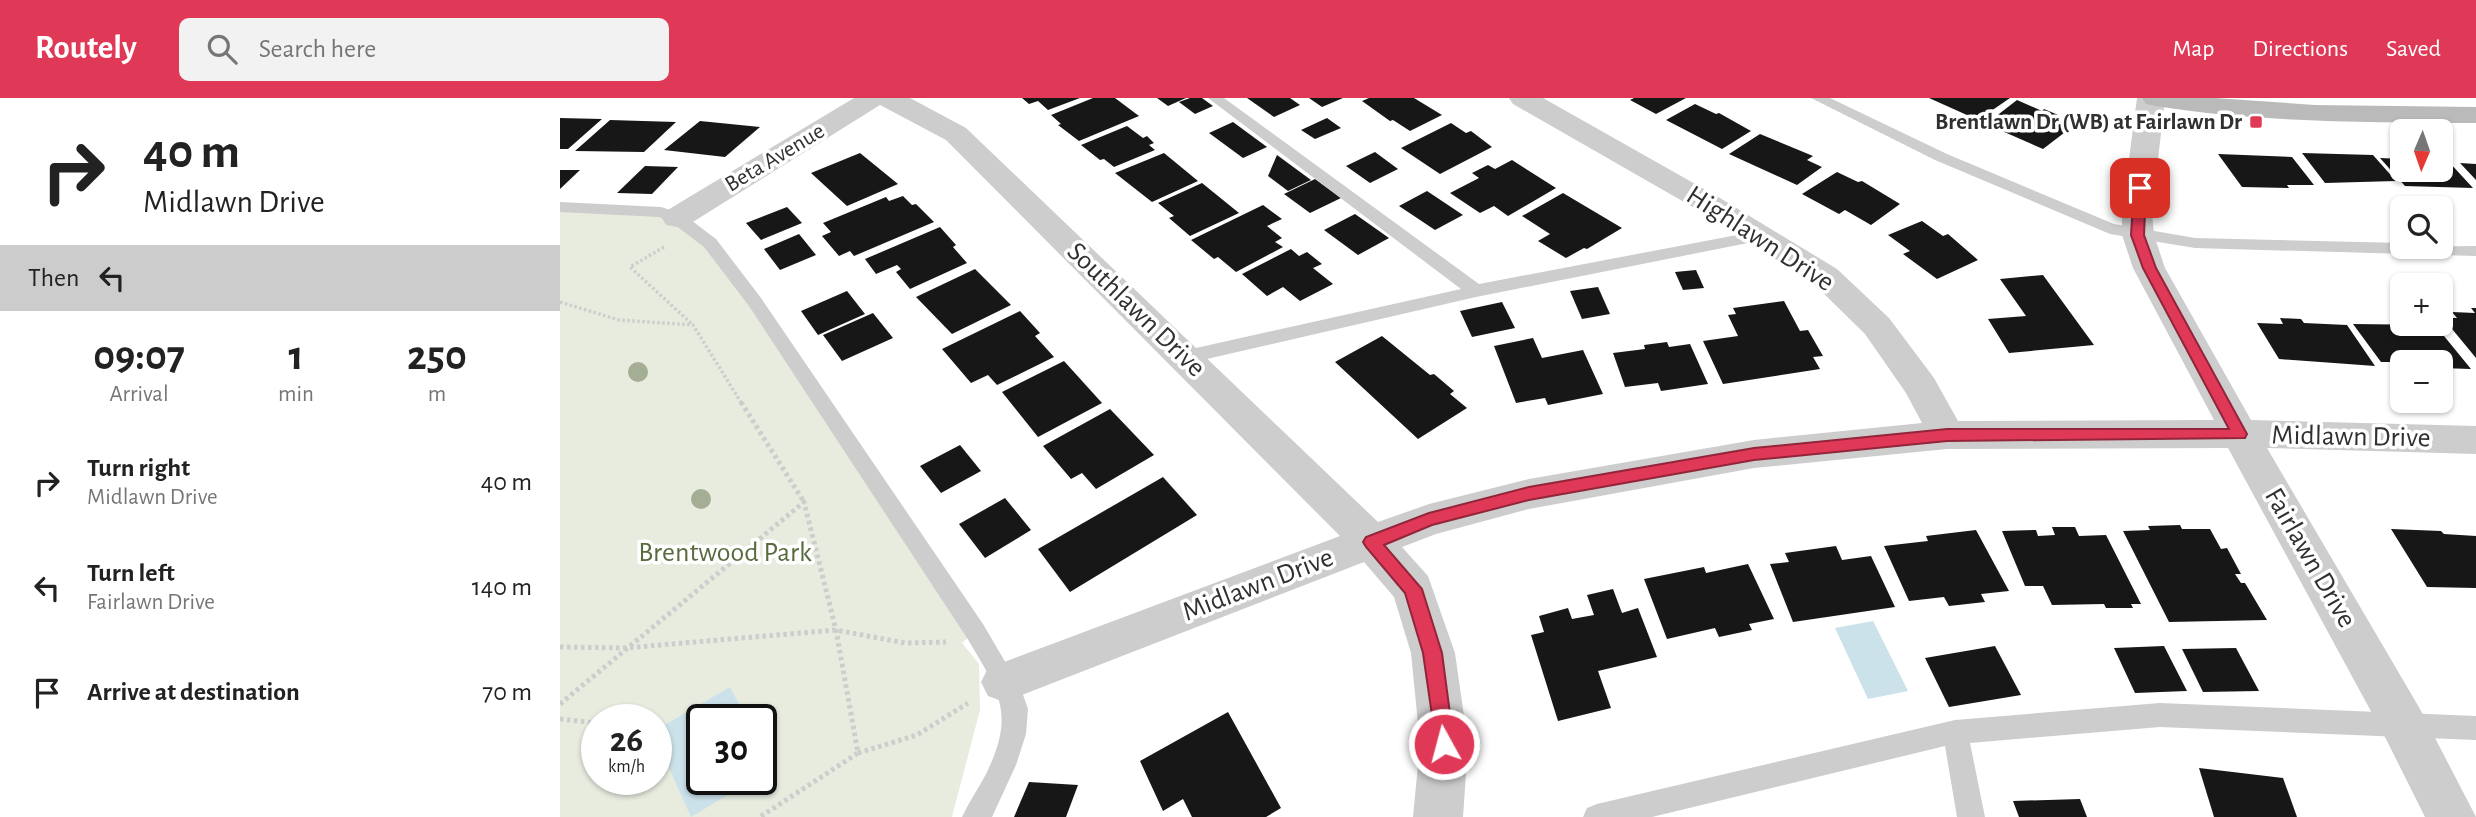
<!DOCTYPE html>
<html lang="en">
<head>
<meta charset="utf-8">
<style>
	body { margin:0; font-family:"Alegreya Sans",sans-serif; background:#f2f2f2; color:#222; height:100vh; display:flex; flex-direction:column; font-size:26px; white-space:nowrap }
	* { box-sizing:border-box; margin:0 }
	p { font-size:23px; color:#767676 }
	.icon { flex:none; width:38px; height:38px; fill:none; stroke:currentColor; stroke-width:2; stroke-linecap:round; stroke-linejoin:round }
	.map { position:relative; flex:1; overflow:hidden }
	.panel { display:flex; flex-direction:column; background:#fff; width:560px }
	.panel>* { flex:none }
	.banner { background:#fff; color:#222; overflow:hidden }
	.needle { width:46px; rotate:182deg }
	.tools { position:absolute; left:1830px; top:21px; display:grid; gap:14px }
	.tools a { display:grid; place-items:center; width:63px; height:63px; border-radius:10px; background:#fff; box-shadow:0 2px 5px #0004; font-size:35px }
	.speed { position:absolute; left:21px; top:606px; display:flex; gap:14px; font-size:35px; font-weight:700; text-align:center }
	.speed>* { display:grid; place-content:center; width:91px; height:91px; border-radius:50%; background:#fff; box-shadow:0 2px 5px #0004; line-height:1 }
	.speed small { font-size:18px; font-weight:400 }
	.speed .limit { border:4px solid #111; border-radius:10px; background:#fff; color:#111 }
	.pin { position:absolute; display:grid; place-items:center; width:60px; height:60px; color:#fff; margin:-30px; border-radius:14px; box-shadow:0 4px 10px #0006 }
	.me { position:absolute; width:77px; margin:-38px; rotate:353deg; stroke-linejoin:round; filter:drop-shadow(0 0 5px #0008) }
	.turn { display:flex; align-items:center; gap:24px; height:147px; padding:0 28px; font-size:32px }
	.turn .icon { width:91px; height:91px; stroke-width:2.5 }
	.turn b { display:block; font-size:49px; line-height:60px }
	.then { display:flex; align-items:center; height:66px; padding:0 28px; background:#0003; gap:14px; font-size:26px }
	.eta { display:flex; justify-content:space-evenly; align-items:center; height:119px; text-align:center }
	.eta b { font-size:42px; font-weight:700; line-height:49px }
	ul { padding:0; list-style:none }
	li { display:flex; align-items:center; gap:21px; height:105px; padding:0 28px }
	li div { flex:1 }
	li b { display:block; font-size:26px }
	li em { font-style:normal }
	header { display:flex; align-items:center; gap:42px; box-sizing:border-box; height:98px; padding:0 35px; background:#e03957; color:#fff }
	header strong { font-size:33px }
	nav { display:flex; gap:38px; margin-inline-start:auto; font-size:24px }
	.search { width:490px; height:63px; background:#f2f2f2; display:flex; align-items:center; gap:18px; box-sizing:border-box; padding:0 24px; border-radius:10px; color:#767676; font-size:26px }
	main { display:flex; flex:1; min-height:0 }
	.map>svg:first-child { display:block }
</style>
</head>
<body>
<header>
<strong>Routely</strong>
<div class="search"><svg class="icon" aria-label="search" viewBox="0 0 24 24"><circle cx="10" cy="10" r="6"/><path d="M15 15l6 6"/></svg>Search here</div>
<nav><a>Map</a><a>Directions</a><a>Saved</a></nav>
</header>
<main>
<section class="panel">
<div class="banner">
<div class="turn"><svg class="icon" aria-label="right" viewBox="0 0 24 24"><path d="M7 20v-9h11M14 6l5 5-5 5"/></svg><div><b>40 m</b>Midlawn Drive</div></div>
<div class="then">Then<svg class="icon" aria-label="left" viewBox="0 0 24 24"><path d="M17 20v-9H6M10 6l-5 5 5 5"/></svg></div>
</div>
<div class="eta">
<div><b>09:07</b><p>Arrival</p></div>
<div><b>1</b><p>min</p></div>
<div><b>250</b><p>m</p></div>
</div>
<ul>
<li><svg class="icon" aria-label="right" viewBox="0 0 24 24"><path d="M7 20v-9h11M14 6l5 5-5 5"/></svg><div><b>Turn right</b><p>Midlawn Drive</p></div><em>40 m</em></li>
<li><svg class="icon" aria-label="left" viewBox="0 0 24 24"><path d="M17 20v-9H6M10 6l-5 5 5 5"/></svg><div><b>Turn left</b><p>Fairlawn Drive</p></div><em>140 m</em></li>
<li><svg class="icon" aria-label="arrive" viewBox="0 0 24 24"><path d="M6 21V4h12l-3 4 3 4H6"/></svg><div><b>Arrive at destination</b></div><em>70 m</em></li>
</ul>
</section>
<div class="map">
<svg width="1916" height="719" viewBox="0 0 1916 719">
	<rect width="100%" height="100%" fill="#fff"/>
	<path fill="#e7ecdf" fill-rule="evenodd" d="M0,109l101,5 50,31 264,388 -13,12 17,21 1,46 -28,107h-392zM37,621h59v60h-59zM142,621h59v60h-59z"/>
	<g fill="#cce2eb">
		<path d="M1313,523l35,70 -40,8 -33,-71z"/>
		<path d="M170,589l17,32h-45v60h52l-63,38 -35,-78v-9z"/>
	</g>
	<g fill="#171717">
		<path d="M462,0h58l-32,12 -10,-9 -9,3z"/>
		<path d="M533,0h22l24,18 -60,25 -21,-16 3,-1 -10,-9z"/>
		<path d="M597,0h29l-18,8z"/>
		<path d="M630,0h12l11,8 -18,8 -16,-12z"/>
		<path d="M687,0h43l10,7 -26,12z"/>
		<path d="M749,0h34l-21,9z"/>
		<path d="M809,0h45l28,17 -32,16 -17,-11 -3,1 -28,-20z"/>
		<path d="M1074,0h52l-30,16 -26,-14z"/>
		<path d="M1369,0h81l-32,22z"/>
		<path d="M1457,2l25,11 2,-2 33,14 -34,26 -57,-25z"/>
		<path d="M1135,6l21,10 3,-1 32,18 -29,18 -56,-29z"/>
		<path d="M0,20l42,1 -34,30h-8z"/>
		<path d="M767,20l14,10 -26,11 -14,-9z"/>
		<path d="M50,22l66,2 -32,30 -69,-1z"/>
		<path d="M140,23l60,6 -35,30 -61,-7z"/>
		<path d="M673,24l34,25 -24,11 -34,-25z"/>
		<path d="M891,25l15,10 5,-2 21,16 -52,27 -39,-26z"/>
		<path d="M567,28l16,12 4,-2 7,7 -5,2 6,5 -41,17 -10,-8 -4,1 -19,-15z"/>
		<path d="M1200,36l53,22 -6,4 15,7 -25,18 -68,-31z"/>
		<path d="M815,54l23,17 -28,14 -24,-17z"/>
		<path d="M300,55l38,31 -51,22 -36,-33z"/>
		<path d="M604,55l34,28 -46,21 -37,-29z"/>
		<path d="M1742,55l71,2 23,26 -71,2z"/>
		<path d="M1658,56l74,3 22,28h-27l2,3 -47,-1z"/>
		<path d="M717,57l34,25 -23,11 -20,-15z"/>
		<path d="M1820,60l23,1v11h38v-8h8l24,26 -68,-2z"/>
		<path d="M952,62l44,28 -48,28 -14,-10 -14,7 -30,-20 29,-15 -7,-5 16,-8 7,4z"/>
		<path d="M1900,65l16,1v16z"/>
		<path d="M85,68l33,1 -26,27 -35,-1z"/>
		<path d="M0,72h20l-20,19z"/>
		<path d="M1277,74l21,10 4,-1 38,23 -29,21 -26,-15 -6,4 -37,-20z"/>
		<path d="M755,81l26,19 -31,15 -26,-19z"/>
		<path d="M642,85l37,30 -49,23 -21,-18 5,-2 -16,-13z"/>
		<path d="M867,93l36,24 -28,15 -36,-24z"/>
		<path d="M1003,95l59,35 -35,21 -3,-1 -18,10 -28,-17 12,-7 -28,-18z"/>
		<path d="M343,98l9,9 4,-1 18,18 -80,34 -4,-5 -11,5 -17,-20 9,-4 -8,-9 63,-26 3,4z"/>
		<path d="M703,107l19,14 -15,7 15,12 -7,4 8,5 -47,25 -18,-15 -4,2 -23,-19z"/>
		<path d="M227,109l15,16 -41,17 -15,-17z"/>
		<path d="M795,116l34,24 -31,17 -34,-25z"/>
		<path d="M1362,123l21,15 5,-2 30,26 -41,19 -34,-25 7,-3 -22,-16z"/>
		<path d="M380,129l16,18 -3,2 14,16 -57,26 -14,-17 5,-3 -4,-4 -21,9 -11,-15z"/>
		<path d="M239,136l17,21 -36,15 -16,-21z"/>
		<path d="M731,151l8,7 8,-4 15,12 -9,4 20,16 -33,17 -17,-14 -16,9 -25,-22z"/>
		<path d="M415,171l36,36 -59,29 -36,-37z"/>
		<path d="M1136,172l8,18 -21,2 -8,-18z"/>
		<path d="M1483,177l51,70 -85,8 -21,-34 38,-3 -26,-37z"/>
		<path d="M1038,189l12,27 -28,5 -12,-28z"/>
		<path d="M287,193l18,23 -47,21 -17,-24z"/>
		<path d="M1224,203l16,30 8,-1 15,26 -10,1 7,12 -97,15 -20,-43 35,-5 -10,-21 8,-1 -3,-6z"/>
		<path d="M942,204l13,26 -43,9 -12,-26z"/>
		<path d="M1911,210h5v50l-33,-40h14l-5,-6 23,1z"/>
		<path d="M460,213l20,22 -5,3 19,21 -57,28 -9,-10 -17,8 -29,-34z"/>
		<path d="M313,215l20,25 -51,23 -19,-26z"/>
		<path d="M1720,220l21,1 3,4 43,2 28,41 -96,-7 -22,-36 26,1z"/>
		<path d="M1793,226l82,1 36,44 -30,-1v-6h-60z"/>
		<path d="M822,238l48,39 4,-1 20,17 -4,3 17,14 -49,31 -83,-77z"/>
		<path d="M973,240l9,20 41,-8 20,44 -55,11 -3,-7 -29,5 -22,-57z"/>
		<path d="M1107,244l2,5 21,-3 18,40 -47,7 -3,-8 -33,4 -12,-34 32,-4 -1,-4z"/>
		<path d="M504,263l38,42 -64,34 -36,-45z"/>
		<path d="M550,311l44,46 -58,34 -14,-16 -11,6 -28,-33z"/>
		<path d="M400,347l21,26 -40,22 -21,-27z"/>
		<path d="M603,379l34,38 -127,77 -32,-43z"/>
		<path d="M445,400l26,32 -46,28 -26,-34z"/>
		<path d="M1620,427l2,4h28l11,20 6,-1 14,26h-6l6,9h4l22,37 -98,2 -46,-91 27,-1 -2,-4z"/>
		<path d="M1492,429h23l4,9 27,-1 35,69h-10l2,4h-27l-2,-4 -52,1 -9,-19h-18l-23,-55 34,-1 2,6 17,-1z"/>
		<path d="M1831,431l50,2 3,3 32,2v52l-49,-1z"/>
		<path d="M1416,432l33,61 -28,3 4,8 -36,4 -5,-9 -35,4 -25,-55 44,-5 -2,-5z"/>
		<path d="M1276,448l6,14 29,-4 24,51 -102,15 -23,-58 19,-2 -4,-9z"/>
		<path d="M1188,466l26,55 -25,5 3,6 -33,7 -4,-9 -48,11 -23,-60 60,-12 2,6z"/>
		<path d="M1053,491l9,24 16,-5 19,49 -59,14 13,37 -53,13 -27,-86 13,-3 -5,-16 29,-8 4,11 22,-4 -7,-20z"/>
		<path d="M1435,548l26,49 -72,12 -24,-49z"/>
		<path d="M1604,548l23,45 -52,2 -21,-45z"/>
		<path d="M1676,550l23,43 -56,1 -21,-43z"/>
		<path d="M668,614l53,96 -15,9h-74l-9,-18 -20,12 -23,-50z"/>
		<path d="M1639,670l84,10 14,39h-83z"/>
		<path d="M469,684l49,3 -12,32h-52z"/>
		<path d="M1520,701l7,18h-68l-6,-16z"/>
	</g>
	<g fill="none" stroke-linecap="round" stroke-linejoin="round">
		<g stroke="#cdcdcd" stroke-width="3.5" stroke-dasharray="2.5 2.5" stroke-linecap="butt">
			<path d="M104,149l-34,20 63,58"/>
			<path d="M0,204l59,18 74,5 49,79"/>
		</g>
		<g stroke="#cdcdcd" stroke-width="5" stroke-dasharray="3.5 3.5" stroke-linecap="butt">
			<path d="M181,304l63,100"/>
			<path d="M0,549l65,1 211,-18 69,13 41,-1"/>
			<path d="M0,606l244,-202 32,128 22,123 -98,64"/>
			<path d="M0,621l37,4"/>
			<path d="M298,655l59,-18 51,-32"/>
		</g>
		<g fill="#cdcdcd" fill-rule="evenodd">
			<path d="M648,0h16l255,186 279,-53 9,5 -9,5 -282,56 -291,67 -7,-2 -3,-5 3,-5 283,-63z"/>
			<path d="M1251,0h19l117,56 167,70 81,14 208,5v4l73,-1v10l-281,-8 -85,-14 -175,-74z"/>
			<path d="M0,104l101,5 22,7 33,25 45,59 222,326 38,65 7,20 -2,25 -10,31 -24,52h-30c7,-15 16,-28 24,-43 30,-61 13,-82 -19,-136l-218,-332 -45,-59 -33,-25 -12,-5 -99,-5z"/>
			<path d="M1600,605l316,13v24l-316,-13 -190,16 15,74h-28l-12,-71 -293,71h-69l4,-9 10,-4 358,-84z"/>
		</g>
		<path fill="#cdcdcd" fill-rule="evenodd" d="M294,0h56l56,30 412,394 51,-18 100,-25 225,-39 168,-17 -16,-30 -41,-59 -52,-51 -115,-73 -185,-106 -4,-6h34l177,100 117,71 52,49 45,60 24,43 256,-1 -81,-152 -11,-33v-23l15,-114h28l-13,114 2,23 11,33 86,152 225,6v28l-209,-6 153,261 56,108h-51l-39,-78 -158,-291 -281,1 -193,19 -225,41 -93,25 -34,13 26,29 27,77 13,91 -5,73h-50l7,-73 -9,-91 -17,-56 -30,-35 -360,140 -16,-6 -7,-14 7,-14 352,-132 -394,-396 -66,-35 -192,120 -11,2 -11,-2 -4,-7 4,-7z"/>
		<path fill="#bababa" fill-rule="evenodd" d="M1582,0h73l100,7 161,2v16c-107,-1 -214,0 -320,-17l-10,-2z"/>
	</g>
	<g fill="#a3ae95">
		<circle cx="78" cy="274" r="10"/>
		<circle cx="141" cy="401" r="10"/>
	</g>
	<path fill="#e03957" stroke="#922539" stroke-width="2" d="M1580,87l6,3 -2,47 12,33 91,166 -2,4 -298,3 -193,19 -225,40 -97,25 -48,20 38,44 20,64 12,91 -3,6 -7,3 -7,-3 -14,-97 -18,-60 -39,-46 -3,-5 3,-5 63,-24 100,-26 225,-39 193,-19h282l-86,-161 -12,-33 3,-47z"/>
	<rect fill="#e03957" stroke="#fff" stroke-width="2.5" x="1689" y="17" width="14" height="14" rx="3.5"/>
	<g text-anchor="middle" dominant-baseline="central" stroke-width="7" stroke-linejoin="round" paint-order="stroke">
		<g font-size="23" font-weight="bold" fill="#303030" stroke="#fff" text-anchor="end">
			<text x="1682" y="24">Brentlawn Dr (WB) at Fairlawn Dr</text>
		</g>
		<g font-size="23" fill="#303030" stroke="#fff">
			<text transform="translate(215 60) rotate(-31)">Beta Avenue</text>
		</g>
		<g font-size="28" fill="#303030" stroke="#fff">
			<text transform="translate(1200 141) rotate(33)">Highlawn Drive</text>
			<text transform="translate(576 212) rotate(44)">Southlawn Drive</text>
			<text transform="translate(1791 339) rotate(1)">Midlawn Drive</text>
			<text transform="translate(1750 460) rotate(60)">Fairlawn Drive</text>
			<text transform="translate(698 487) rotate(-21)">Midlawn Drive</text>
		</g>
		<g font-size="28" fill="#586b3e" stroke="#fff">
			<text x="165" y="455">Brentwood Park</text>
		</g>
	</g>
</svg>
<div class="tools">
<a><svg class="needle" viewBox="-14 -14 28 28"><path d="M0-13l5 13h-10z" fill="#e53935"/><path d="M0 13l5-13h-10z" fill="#767676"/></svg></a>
<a><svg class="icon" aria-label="search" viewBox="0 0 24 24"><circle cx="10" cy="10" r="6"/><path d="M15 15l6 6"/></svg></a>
<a>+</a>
<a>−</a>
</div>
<div class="speed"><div>26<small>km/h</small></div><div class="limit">30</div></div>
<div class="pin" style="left:1580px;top:90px;background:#d93025"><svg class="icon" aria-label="arrive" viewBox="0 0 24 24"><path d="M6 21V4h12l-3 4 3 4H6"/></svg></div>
<svg class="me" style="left:884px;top:646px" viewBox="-20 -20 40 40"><circle r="17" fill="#e03957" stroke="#fff" stroke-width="3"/><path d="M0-11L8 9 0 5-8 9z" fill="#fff"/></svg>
</div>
</main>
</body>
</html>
